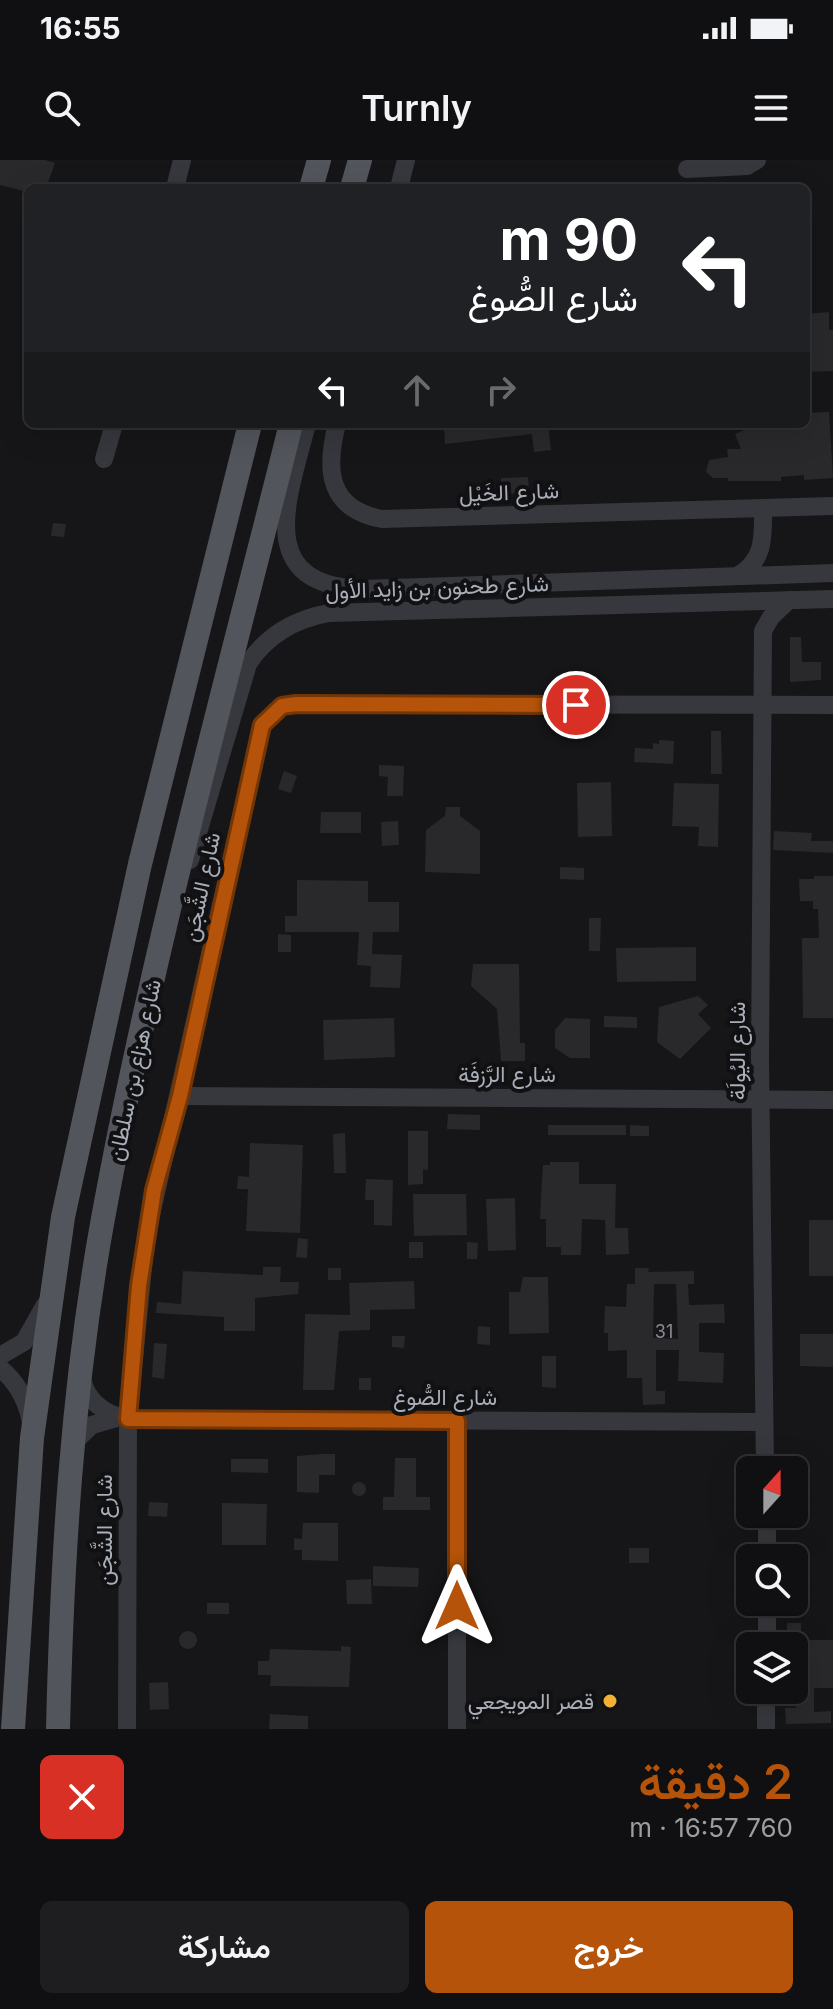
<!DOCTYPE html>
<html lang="ar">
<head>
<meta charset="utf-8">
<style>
	body { margin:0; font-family:Inter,Vazirmatn,sans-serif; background:#1e1e20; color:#f1f3f6; direction:rtl; height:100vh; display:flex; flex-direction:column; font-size:30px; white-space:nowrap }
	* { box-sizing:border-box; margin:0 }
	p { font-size:26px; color:#9c9d9f }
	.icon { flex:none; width:44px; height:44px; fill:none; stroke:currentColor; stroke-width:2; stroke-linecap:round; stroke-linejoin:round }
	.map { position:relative; height:1569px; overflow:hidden; direction:ltr }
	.sheet { display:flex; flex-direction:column; background:#101012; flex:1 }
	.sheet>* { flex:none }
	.banner { position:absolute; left:24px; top:24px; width:786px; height:244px; border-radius:12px; box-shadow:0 8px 32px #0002,0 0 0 2px #303032; direction:rtl; background:#202124; color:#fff; overflow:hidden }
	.needle { width:52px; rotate:21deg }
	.buttons { position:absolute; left:736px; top:1296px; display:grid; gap:16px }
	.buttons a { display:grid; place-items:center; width:72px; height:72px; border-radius:12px; background:#101012; box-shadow:0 8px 32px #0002,0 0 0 2px #303032; font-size:40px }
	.pin { position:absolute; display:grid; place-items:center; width:68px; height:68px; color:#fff; margin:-34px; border:4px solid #fff; border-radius:50%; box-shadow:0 2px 8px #0007 }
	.me { position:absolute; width:88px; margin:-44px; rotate:0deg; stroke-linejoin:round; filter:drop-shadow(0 0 6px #0008) }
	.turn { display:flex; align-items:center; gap:28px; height:168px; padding:0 40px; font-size:36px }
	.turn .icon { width:104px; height:104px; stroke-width:2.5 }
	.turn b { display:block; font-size:56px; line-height:68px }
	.lanes { display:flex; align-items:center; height:76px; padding:0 40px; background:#0003; justify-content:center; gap:40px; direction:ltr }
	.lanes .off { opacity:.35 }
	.round { display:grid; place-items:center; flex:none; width:84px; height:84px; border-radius:12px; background:#1e1e20 }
	.overview { display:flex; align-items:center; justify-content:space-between; height:136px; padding:0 40px }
	h1 { font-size:48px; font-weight:600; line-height:60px; color:#b45309 }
	.primary-button { display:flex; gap:16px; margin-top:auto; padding:16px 40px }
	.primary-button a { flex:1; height:92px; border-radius:12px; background:#b45309; color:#fff; font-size:32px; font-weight:600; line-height:92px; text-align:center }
	.primary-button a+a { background:#1e1e20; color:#f1f3f6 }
	.status { display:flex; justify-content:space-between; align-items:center; height:56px; padding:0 40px; background:#101012; direction:ltr }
	.status svg { height:22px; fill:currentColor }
	header { display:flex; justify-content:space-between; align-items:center; height:104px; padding:0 40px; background:#101012; font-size:36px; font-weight:600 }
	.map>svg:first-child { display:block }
</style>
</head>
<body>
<div class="status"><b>16:55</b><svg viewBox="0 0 49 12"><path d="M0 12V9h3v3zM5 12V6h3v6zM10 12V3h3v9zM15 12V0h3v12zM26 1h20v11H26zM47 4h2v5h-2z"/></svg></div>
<header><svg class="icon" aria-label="menu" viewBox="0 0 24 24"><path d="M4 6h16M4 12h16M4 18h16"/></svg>Turnly<svg class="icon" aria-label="search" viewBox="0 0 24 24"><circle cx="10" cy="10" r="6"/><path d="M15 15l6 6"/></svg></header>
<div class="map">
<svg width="833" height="1569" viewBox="0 0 833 1569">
	<rect width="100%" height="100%" fill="#161618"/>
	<g fill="#29292c" fill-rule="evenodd">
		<path d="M0,0h45l10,3 -9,25h-18v4l-28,-7z"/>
		<path d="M829,152v18h4v41l-27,1v-58z"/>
		<path d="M829,252l4,66 -29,2v-5l-23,2v4h-53v-3h-15l-7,-6 3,-12 19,-3 -1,-8h14l-6,-15 23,-10h48v-11z"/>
		<path d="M444,264h104l3,26 -17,2 -2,-18 -87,10z"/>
		<path d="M528,317l1,16 -28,1v-16z"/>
		<path d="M53,363l13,1 -2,13 -13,-1z"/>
		<path d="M790,477h11l1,25h19v18l-31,2z"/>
		<path d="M711,571h10l1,43h-11z"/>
		<path d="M659,580l15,1 -1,23 -39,-2 1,-14 18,1v-6l6,1z"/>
		<path d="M379,605l25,1 -1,30h-16l1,-19 -9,-1z"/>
		<path d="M284,611l13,5 -6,17 -13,-4z"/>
		<path d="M611,622l1,54 -34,1 -1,-54z"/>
		<path d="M674,623l45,1 -1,63 -20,-1 1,-19 -27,-1z"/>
		<path d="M446,647h14v9l20,15v43l-55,-2 1,-42 19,-14z"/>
		<path d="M321,652h40v21h-41z"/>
		<path d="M398,661l1,24 -17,1 -1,-24z"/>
		<path d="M774,671l38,2 -1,8h22v12l-60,-3z"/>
		<path d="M560,707l24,1v12l-24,-1z"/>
		<path d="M814,716h19v142h-30l-1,-80h17l-1,-29h-5v-8h-13l-1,-22h15z"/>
		<path d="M297,720l71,1v21h31v30h-26l-1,22 30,1 -2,33 -30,-1 1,-21 -14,-1 2,-33h-74v-16h12z"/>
		<path d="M589,758h12l-1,33h-11z"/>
		<path d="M278,774l13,1v17h-13z"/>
		<path d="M696,787v34l-79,1 -1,-34z"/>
		<path d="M473,804h46l1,79h5v18h-24l-4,-52 -26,-23z"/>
		<path d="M698,836l10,9 -10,9 13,14 -31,31 -23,-17 2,-35z"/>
		<path d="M604,856l33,1v11l-33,-1z"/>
		<path d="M394,858l1,39 -71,3 -1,-40z"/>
		<path d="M565,858l25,1v39h-20l-15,-10v-18z"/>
		<path d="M448,954l32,1v15l-33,-1z"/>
		<rect x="548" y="965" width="78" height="10"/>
		<path d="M630,965l19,1v10h-19z"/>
		<path d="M408,971h20v39l-5,-1v15l-15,1z"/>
		<path d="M345,973l1,40h-12l-1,-39z"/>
		<path d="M250,983l53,2 -3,88 -54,-2 2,-42h-11l1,-13 11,1z"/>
		<path d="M550,1002h29v22h37l-1,44h13l1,26 -23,1 -1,-35 -23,-1 -1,36h-20v-8h-15v-28h-6l1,-23 2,-31h7z"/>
		<path d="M366,1019l27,1 -1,46 -18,-1v-25h-9z"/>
		<path d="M413,1034h53l1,41 -53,1z"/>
		<path d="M515,1038l1,52 -28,1 -2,-52z"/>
		<rect x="809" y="1060" width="24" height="56"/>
		<path d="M298,1078l10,1 -1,19 -11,-1z"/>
		<rect x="409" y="1082" width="14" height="16"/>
		<path d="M467,1082l11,1 -1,16h-10z"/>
		<path d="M263,1107h18l-1,15h19l-1,12 -43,4v33h-31v-14l-68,-4 1,-11 24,2 2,-33 80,4z"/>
		<rect x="328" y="1108" width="13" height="12"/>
		<path d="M635,1108h14l-1,4 46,-1v13h-6l1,21 35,-1 1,19h-26v29l25,1 -1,30 -45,-2 1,-31h-23v41h9v13l-22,1 -1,-27h-15v-28l-19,1v-18h-4l1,-27 21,1 1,-23h8zM654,1124h22l2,55 -25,-1z"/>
		<path d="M523,1117h25l1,56 -40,1v-42h11z"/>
		<path d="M414,1121l1,28 -45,1v20l-31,1 -5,59h-31l2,-76 45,1 -1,-32z"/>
		<path d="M478,1166l12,1v18l-13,-1z"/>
		<path d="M800,1174h33v33l-33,-1z"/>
		<path d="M392,1176h13l-1,12 -12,-1z"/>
		<path d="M154,1183l13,1 -3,35 -12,-2z"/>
		<path d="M542,1196h14v32l-14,-1z"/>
		<rect x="359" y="1218" width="12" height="12"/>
		<path d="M323,1294h12v21h-16v18l-22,-1v-36z"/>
		<path d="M395,1298h21v39h14v13h-47v-13h11z"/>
		<path d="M231,1299h37v14l-37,-1z"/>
		<circle cx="359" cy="1329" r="7"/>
		<path d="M149,1342l19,1 -1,14 -19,-1z"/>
		<path d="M222,1343l45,1 -1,41h-44z"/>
		<path d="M303,1363h35v38l-36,-1v-10h-8v-12l8,1z"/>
		<rect x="629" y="1388" width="20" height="15"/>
		<path d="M373,1406l46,2 -1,19 -45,-1z"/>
		<path d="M371,1419l1,25h-25l-1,-24z"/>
		<rect x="207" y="1443" width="22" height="11"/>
		<rect x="787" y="1463" width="14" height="12"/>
		<circle cx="188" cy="1480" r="9"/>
		<path d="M799,1480h34v48h-19v24l17,-1v12l-45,1 -1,-16h11z"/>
		<path d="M341,1486l10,1 -2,40 -79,-1 1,-11h-13v-14h11l1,-12 71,2z"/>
		<path d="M168,1522l1,27 -19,1 -1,-27z"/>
		<path d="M270,1554l38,2v13h-39z"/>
	</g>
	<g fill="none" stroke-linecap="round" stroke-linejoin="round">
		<g stroke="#37383d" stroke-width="18">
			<path d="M687,9l60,-3 10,-6"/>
			<path d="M175,28l7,-28"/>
			<path d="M399,28l7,-28"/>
			<path d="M307,264c-18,71 -56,162 56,165l470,-16"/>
			<path d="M337,264c-12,46 -9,85 45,95l451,-13"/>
			<path d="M104,299l10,-35"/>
			<path d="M739,415c26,-16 24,-38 24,-67"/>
			<path d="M190,700l58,-196c19,-29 47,-45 81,-51l504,-14"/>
			<path d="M180,936l653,4"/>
			<path d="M0,1196l24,-14 21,-37"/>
			<path d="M0,1208c17,14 27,32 31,55"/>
			<path d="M81,1214c4,26 22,40 47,45l635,3"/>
			<path d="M457,1261v308"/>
			<path d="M72,1284l20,-19 28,-8"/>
			<path d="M765,1310l-5,-411 3,-428 8,-14 18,-17"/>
			<path d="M767,1354v44"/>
			<path d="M767,1486v-44"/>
			<path d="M127,1569l1,-310 18,-182 116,-512 20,-19 14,-2 537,1"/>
			<path d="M766,1569v-39"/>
		</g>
		<g stroke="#53555c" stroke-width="24">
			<path d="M311,28l8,-28"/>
			<path d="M352,28l8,-28"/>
			<path d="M13,1569l19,-291 31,-221 77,-353 110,-440"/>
			<path d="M58,1569c4,-170 14,-338 44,-505 49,-270 123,-535 189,-800"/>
		</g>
	</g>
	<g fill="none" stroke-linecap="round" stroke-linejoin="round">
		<g stroke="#753606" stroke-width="20">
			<path id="route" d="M457,1446v-185l-329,-2 11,-133 15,-96 26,-94 82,-371 20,-19 14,-2 280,1"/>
		</g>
		<use href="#route" stroke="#b45309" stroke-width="14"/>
	</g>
	<circle fill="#f2b134" stroke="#111113" stroke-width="3" cx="610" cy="1541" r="8"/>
	<g text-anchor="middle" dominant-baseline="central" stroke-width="8" stroke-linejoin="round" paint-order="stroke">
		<g font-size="18" fill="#888b94">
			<text x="664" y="1171">31</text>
		</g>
		<g font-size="22" fill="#a8adb8" stroke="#111113">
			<text transform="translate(509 332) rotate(-2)">شارع الخَيْل</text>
			<text transform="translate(437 427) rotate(-2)">شارع طحنون بن زايد الأول</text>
			<text transform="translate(201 727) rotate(-78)">شارع الشَّجَن</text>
			<text transform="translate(737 891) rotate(-90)">شارع اليُولَة</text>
			<text transform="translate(134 910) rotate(-78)">شارع هزاع بن سلطان</text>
			<text x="507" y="914">شارع الرَّزفَة</text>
			<text x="445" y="1237">شارع الصُّوغ</text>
			<text transform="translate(104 1370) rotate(-90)">شارع الشَّجَن</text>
		</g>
		<g font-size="22" fill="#a8adb8" stroke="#111113" text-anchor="end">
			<text x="594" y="1541">قصر المويجعي</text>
		</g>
	</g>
</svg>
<div class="buttons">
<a><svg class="needle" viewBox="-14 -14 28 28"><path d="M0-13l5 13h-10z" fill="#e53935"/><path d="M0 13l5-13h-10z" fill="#9c9d9f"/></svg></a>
<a><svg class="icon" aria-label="search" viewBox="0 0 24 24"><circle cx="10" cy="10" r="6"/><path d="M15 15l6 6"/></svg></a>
<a><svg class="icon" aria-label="layers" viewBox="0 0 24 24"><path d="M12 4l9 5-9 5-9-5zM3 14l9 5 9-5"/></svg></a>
</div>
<div class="pin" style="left:576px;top:545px;background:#d93025"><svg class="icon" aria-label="arrive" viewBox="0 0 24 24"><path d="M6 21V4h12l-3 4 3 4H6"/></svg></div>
<svg class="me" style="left:457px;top:1446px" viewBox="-20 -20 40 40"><path d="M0-17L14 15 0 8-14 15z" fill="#b45309" stroke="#fff" stroke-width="4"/></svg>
<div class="banner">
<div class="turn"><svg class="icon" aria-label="left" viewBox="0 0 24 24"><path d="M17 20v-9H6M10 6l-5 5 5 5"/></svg><div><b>90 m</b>شارع الصُّوغ</div></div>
<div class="lanes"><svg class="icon" aria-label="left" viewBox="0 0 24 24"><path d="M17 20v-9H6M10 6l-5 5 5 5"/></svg><svg class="icon off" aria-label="ahead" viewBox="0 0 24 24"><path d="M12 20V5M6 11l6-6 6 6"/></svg><svg class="icon off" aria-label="right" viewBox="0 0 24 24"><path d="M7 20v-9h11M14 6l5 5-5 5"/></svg></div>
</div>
</div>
<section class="sheet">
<div class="overview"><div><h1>2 دقيقة</h1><p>760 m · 16:57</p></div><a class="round" style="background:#d93025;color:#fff"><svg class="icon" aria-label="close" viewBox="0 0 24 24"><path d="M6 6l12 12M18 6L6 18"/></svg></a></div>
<div class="primary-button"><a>خروج</a><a>مشاركة</a></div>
</section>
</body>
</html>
